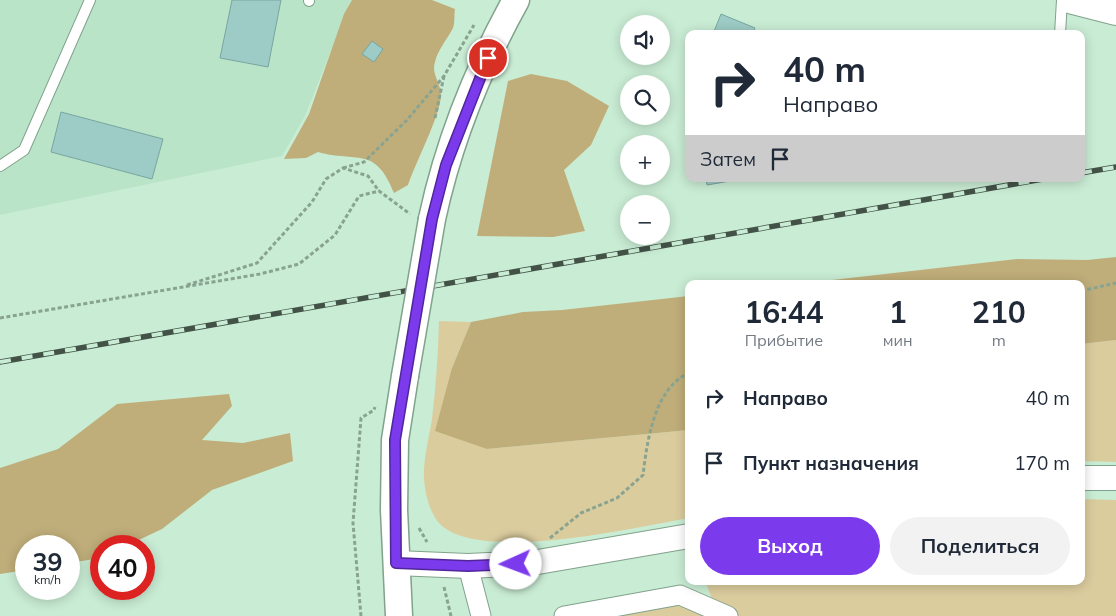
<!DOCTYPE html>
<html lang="ru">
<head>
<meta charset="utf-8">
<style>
	body { margin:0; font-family:Mulish,sans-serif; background:#f2f2f3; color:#1f2937; height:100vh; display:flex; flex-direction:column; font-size:19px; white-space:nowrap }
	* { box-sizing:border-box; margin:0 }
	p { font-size:16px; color:#747a83 }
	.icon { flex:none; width:28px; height:28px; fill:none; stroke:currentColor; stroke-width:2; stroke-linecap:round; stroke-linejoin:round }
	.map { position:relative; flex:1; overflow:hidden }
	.drawer { position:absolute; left:685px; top:280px; width:400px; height:305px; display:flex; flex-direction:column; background:#fff; border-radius:10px; box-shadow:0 2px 12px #0003 }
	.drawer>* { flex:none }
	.guide { position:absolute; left:685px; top:30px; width:400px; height:152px; border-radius:10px; box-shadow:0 2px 12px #0003; background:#fff; color:#1f2937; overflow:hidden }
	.buttons { position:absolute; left:620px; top:15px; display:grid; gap:10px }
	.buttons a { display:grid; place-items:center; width:50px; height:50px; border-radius:50%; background:#fff; box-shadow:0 2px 12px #0003; font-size:25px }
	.speed { position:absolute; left:15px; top:535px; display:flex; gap:10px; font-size:25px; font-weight:700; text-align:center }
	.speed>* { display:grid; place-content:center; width:65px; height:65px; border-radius:50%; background:#fff; box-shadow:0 2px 12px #0003; line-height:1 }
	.speed small { font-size:12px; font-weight:400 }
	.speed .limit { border:8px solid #d22; background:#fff; color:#111 }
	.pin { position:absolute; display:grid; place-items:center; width:42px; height:42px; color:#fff; margin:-21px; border:2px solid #fff; border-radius:50%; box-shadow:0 1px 5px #0007 }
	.me { position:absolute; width:55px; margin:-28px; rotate:268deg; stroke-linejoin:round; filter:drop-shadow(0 0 4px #0008) }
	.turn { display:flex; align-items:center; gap:18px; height:105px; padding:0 15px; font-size:22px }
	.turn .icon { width:65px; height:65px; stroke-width:2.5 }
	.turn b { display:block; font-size:35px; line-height:42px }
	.then { display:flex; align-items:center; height:48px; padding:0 15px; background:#0003; gap:10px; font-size:19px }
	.eta { display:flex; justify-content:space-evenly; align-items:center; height:85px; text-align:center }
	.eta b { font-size:30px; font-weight:700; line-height:35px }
	.cta { display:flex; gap:10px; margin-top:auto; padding:10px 15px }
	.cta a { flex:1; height:58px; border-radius:30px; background:#7c3aed; color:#fff; font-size:20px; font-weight:700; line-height:58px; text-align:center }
	.cta a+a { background:#f2f2f3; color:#1f2937 }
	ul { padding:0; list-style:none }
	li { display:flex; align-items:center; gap:15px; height:65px; padding:0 15px }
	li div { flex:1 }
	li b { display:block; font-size:19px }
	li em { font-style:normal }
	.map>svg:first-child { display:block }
</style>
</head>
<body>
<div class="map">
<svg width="1116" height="616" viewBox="0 0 1116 616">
	<rect width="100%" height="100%" fill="#c9ecd4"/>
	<path fill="#bae4c7" d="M0,0h351l-46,116 -23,40 -282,59z"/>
	<g fill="#dbcc9e">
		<path d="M439,321l32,1 -19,46 35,81 202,-19v88c-52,9 -209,46 -249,6 -10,-10 -15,-30 -16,-45 -1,-19 5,-41 8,-60 4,-33 6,-65 7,-98z"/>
		<path d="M1116,340v122l-35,-1v-117z"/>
		<path d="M1081,499l35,1v116h-522l65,-14 59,12 -13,-33h376z"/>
	</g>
	<g fill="#bfae7a">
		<path d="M352,0h80l23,9c-1,6 0,14 -2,19 -6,12 -15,21 -18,34 -4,12 6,21 6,33 -1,22 -25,66 -33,90l-14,8c-19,-48 -37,-30 -76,-41l-12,6 -22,1 25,-45 35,-100z"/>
		<path d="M531,74l36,7 42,25 -18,39 -27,25 21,61 -32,6 -76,-1 31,-155z"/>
		<path d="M1116,257v83l-35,4v-60h-284l220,-25 70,1z"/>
		<path d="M689,296v134l-202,19 -52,-18 17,-63 19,-46 52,-10 39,-2z"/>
		<path d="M229,394l3,12 -30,34 41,3 47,-10 3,28 -81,29 -50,39 -36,17h-25v12l-32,5v-17h-43v24l-26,4v-106l58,-19 59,-45z"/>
	</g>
	<g fill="#9dcbc5" stroke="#78a5a0">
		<path d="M232,0h49l-13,67 -48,-9z"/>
		<path d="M721,14l34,14 -3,6h-39z"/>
		<path d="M372,41l11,8 -9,13 -12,-8z"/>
		<path d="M61,112l102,27 -11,40 -101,-27z"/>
		<path d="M706,179h36l-35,6z"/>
	</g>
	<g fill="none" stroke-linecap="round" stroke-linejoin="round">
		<g stroke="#81a28b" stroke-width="12">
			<g id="service">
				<path d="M309,1v-1"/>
				<path d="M1060,34l2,-34"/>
				<path d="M0,166l24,-16 66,-150"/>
			</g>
		</g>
		<g stroke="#81a28b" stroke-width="21">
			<g id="minor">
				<path d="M468,566l13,50"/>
				<path d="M564,616l116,-21 48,21"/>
			</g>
		</g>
		<g stroke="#81a28b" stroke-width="26">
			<g id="tertiary">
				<path d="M1081,478h35"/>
				<path d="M396,563l72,3 64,-3 157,-27"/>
			</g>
		</g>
		<g stroke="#81a28b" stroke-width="29">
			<g id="secondary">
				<path d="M432,219c16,-75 47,-152 84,-219"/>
				<path d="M399,616l-5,-106 1,-70 10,-64"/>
			</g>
		</g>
		<g stroke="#81a28b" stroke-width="30">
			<path id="primary" d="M1073,0l43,11"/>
		</g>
		<g stroke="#89a391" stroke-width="3" stroke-dasharray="4 2.5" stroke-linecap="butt">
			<path d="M435,118l9,-42"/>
			<path d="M343,168l21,-6 43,-42 37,-44 30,-51"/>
			<path d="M187,285l70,-22 55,-61 14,-23 17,-11 25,8 11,15"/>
			<path d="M1081,291l35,-8"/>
			<path d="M0,318l260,-44 39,-10 36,-29 24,-39 20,-5 31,23"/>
			<path d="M419,528l8,14"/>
			<path d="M550,538l31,-25 36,-15 26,-23c4,-33 11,-87 46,-102"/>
			<path d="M444,587l7,29"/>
			<path d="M361,616l-8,-93 8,-105 13,-8 1,-3"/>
		</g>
		<use href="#service" stroke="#fff" stroke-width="10"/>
		<use href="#minor" stroke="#fff" stroke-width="19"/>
		<use href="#tertiary" stroke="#fff" stroke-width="24"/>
		<use href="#secondary" stroke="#fff" stroke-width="26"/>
		<use href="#primary" stroke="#fff" stroke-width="28"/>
		<g stroke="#425247" stroke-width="5.5">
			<g id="rail">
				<path d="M1081,173l35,-6"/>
				<path d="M0,362l1043,-183"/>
			</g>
		</g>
		<use href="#rail" stroke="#c9ecd4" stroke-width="4" stroke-dasharray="11" stroke-linecap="butt"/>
		<g stroke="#81a28b" stroke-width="29" stroke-linecap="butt">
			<path id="secondary-bridge" d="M405,376l27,-157"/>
		</g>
		<use href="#secondary-bridge" stroke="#fff" stroke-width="26"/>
	</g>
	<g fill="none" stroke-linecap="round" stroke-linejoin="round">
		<g stroke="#51269a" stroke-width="12">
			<path id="route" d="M488,58l-42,107 -14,54 -37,221 1,123 72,3 48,-2"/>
		</g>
		<use href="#route" stroke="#7c3aed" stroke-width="9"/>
	</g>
</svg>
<div class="buttons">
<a><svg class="icon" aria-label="sound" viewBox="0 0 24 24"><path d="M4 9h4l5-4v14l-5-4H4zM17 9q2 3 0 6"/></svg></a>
<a><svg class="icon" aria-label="search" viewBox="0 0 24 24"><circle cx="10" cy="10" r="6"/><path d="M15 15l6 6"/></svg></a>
<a>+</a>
<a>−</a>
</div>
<div class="speed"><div>39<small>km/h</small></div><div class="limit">40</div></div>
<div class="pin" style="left:488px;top:58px;background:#d93025"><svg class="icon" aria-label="arrive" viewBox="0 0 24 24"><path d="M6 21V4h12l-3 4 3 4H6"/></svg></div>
<svg class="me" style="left:516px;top:564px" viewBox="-20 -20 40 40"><circle r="19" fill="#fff"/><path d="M0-13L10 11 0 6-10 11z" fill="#7c3aed"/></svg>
<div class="guide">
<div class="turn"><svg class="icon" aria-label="right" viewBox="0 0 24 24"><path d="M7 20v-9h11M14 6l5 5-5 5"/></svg><div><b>40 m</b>Направо</div></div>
<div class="then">Затем<svg class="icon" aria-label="arrive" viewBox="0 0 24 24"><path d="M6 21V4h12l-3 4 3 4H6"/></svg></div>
</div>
<section class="drawer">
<div class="eta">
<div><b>16:44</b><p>Прибытие</p></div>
<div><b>1</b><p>мин</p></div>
<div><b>210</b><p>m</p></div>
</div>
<ul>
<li><svg class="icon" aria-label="right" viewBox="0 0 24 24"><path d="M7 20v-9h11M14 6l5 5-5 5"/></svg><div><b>Направо</b></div><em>40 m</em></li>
<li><svg class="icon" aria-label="arrive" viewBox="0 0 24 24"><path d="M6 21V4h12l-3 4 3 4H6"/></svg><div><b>Пункт назначения</b></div><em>170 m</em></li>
</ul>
<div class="cta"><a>Выход</a><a>Поделиться</a></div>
</section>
</div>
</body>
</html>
